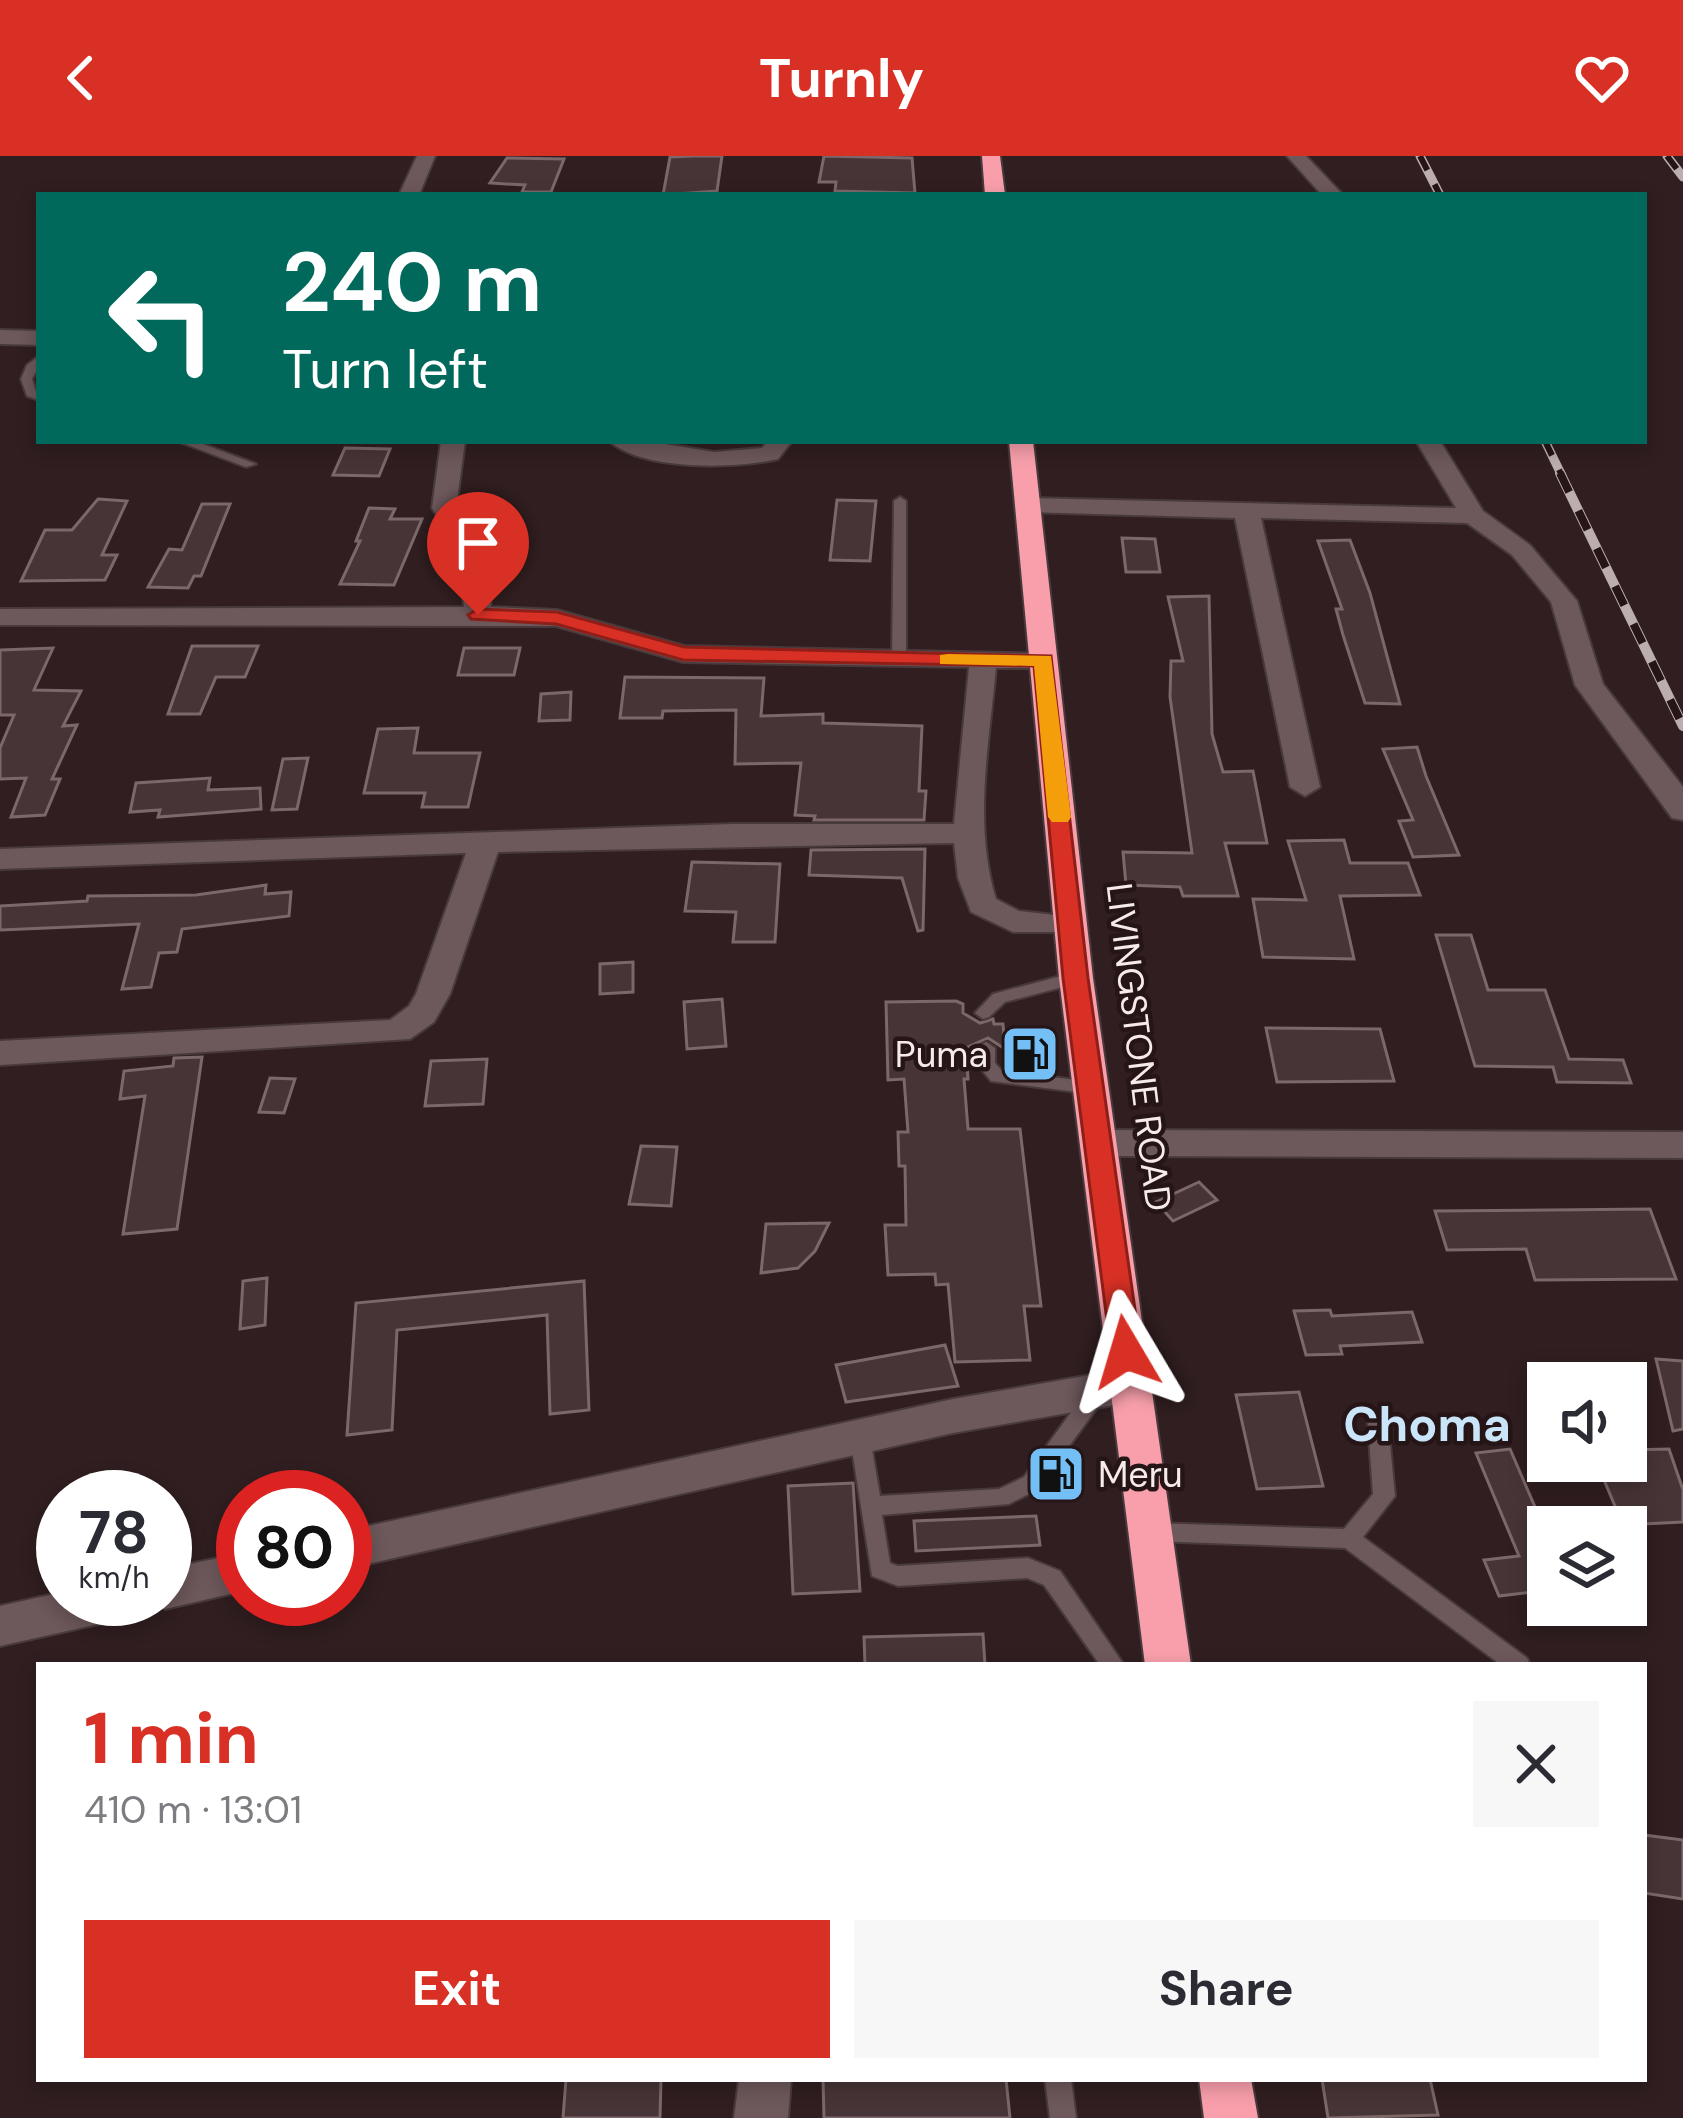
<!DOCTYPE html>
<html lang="en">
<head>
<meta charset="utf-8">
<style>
	body { margin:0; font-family:"DM Sans",sans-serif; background:#f7f7f7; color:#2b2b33; height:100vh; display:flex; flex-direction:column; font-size:45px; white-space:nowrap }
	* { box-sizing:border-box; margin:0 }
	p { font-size:39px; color:#7c7c81 }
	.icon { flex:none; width:66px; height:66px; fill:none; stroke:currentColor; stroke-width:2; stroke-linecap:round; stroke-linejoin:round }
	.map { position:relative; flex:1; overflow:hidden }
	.panel { position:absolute; left:36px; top:1506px; width:1611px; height:420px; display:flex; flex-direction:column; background:#fff; border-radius:0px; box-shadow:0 6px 18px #0003 }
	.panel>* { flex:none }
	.hud { position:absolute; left:36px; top:36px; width:1611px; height:252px; border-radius:0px; box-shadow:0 6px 18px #0003; background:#00695c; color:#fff; overflow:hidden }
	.fabs { position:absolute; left:1527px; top:1206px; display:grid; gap:24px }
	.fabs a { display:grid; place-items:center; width:120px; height:120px; border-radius:0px; background:#fff; box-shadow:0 6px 18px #0003; font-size:60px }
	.speed { position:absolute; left:36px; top:1314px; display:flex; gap:24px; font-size:60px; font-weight:700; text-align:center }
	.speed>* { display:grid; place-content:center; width:156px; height:156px; border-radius:50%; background:#fff; box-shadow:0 6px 18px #0003; line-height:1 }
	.speed small { font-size:30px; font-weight:400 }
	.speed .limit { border:18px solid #d22; background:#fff; color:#111 }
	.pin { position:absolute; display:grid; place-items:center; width:102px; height:102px; color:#fff; margin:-123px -51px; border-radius:50% 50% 50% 0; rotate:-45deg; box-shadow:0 0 12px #0007 }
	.pin .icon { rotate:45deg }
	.me { position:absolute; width:132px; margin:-66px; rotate:353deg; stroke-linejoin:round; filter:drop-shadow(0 0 9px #0008) }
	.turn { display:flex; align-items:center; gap:42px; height:252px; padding:0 48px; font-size:54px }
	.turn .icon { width:156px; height:156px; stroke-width:2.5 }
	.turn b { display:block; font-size:84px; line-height:102px }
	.round { display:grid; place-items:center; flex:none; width:126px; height:126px; border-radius:0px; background:#f7f7f7 }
	.headline { display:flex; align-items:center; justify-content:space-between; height:204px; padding:0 48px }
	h1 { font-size:72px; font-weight:700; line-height:90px; color:#d93025 }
	.primary-button { display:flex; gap:24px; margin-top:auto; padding:24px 48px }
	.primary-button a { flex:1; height:138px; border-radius:0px; background:#d93025; color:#fff; font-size:48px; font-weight:700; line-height:138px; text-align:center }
	.primary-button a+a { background:#f7f7f7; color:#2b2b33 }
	header { display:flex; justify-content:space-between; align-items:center; height:156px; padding:0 48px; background:#d93025; color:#fff; font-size:54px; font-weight:700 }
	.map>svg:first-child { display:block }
</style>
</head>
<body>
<header><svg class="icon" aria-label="back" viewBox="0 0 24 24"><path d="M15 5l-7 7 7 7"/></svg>Turnly<svg class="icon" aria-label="heart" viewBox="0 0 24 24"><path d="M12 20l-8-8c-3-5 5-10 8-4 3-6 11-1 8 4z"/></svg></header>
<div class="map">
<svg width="1683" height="1962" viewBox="0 0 1683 1962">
	<rect width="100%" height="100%" fill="#301e20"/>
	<g fill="#473436" stroke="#7c6769" stroke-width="3">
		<path d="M693,0h29l-5,35 -54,4 7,-38z"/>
		<path d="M824,0l88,2 3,35 -80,-2 1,-9h-17z"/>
		<path d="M507,2l57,1 -13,33h-29l3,-7 -35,-2z"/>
		<path d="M345,292l45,1 -11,27 -46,-1z"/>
		<path d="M98,343l29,2 -25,54h15l-12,25 -84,1 24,-51h27z"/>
		<path d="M837,344l39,1 -6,60 -40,-1z"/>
		<path d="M202,348h28l-29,72h-7l-6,12 -40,-1 21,-38 13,1z"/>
		<path d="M369,352l26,1 -5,10h32l-28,66 -54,-1 20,-43h-4z"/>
		<path d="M1122,382l33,1 5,33h-34z"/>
		<path d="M1350,384l20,53 30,111 -35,-1 -22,-68 -7,-26h6l-24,-68z"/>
		<path d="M1209,440l3,138 11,38 30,-1 14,72h-42l13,53h-55l-3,-9 -54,-2 -3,-33 69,1 -22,-156 1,-36h12l-15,-64z"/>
		<path d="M192,490h66l-13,31h-29l-16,37h-32z"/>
		<path d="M53,492l-19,42 47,1 -18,35 14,-1 -25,54h8l-15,36 -34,2 15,-39 -26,1v-31l14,-33h-14v-65z"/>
		<path d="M464,492h56l-6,27h-56z"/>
		<path d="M625,521l139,1 -3,38 62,-2v9l99,3 -3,65h7l-2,29h-110l1,-4 -20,-1 6,-52 -66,1 1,-54 -73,1 -1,7h-42z"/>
		<path d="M571,536l-1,28 -31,1 2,-27z"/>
		<path d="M418,572l-4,25h66l-12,54h-46l3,-14h-61l14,-64z"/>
		<path d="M1417,591l9,29 33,79 -46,2 -14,-36 14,-1 -30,-71z"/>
		<path d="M308,602l-11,51 -25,1 11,-51z"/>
		<path d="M210,622l-2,12 52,-2 1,21 -103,8 2,-7 -30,2 6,-29z"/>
		<path d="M1344,684l6,23h58l12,32 -80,1 14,63 -91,-2 -10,-58 53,1 -18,-59z"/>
		<path d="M925,693l-2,81 -5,1 -16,-53 -93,-3 2,-25z"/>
		<path d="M692,706l88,2 -5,78h-42l3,-30 -51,-1z"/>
		<path d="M266,729l-1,9 26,-2 -2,24 -107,13 -5,23 -18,1 -8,34 -29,2 17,-65 -139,6v-24l87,-5 1,-5 108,-1z"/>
		<path d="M1436,779h35l17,55h57l24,69 54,1 8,23 -74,-1 -4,-15 -78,-1z"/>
		<path d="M633,806v30l-33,2v-30z"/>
		<path d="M722,843l4,47 -39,3 -3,-47z"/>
		<path d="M956,845l7,3v9l17,10 13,-4 1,5h9l2,25 -17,-11 -22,10 2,31h-4l4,50h52l21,177h-17l6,54 -75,2 -7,-78 -12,1 -1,-11 -47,1 -3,-50h21l-1,-59h-6l-1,-34h10l-4,-53 -16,1 -2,-78z"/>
		<path d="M1266,872l114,1 14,52 -117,1z"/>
		<path d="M202,901l-25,172 -54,5 22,-138 -25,3 4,-28 49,-5 1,-8z"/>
		<path d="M487,903l-4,45 -58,2 6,-45z"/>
		<path d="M270,922l25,1 -11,34 -25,-1z"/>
		<path d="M641,990l36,1 -6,59 -42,-2z"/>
		<path d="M1199,1026l18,18 -44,21 -17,-19z"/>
		<path d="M1650,1053l26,70 -141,1 -9,-31 -79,1 -12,-39z"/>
		<path d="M829,1067l-14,28 -17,17 -37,5 5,-49z"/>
		<path d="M267,1122l-2,47 -25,4 3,-48z"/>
		<path d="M584,1125l5,129 -39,4 -3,-99 -150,15 -5,100 -45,5 9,-132z"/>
		<path d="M1330,1154l2,6 80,-4 10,30 -82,4 2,8 -36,1 -12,-44z"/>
		<path d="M945,1189l13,41 -112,16 -10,-37z"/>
		<path d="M1656,1203l27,2v68l-10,2z"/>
		<path d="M1299,1236l24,94 -66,3 -21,-94z"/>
		<path d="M1510,1293l38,88v53l-49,6 -15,-36 35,-4 -43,-103z"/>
		<path d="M1669,1293l14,41v32l-60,3 -27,-64h30v-11z"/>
		<path d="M853,1327l7,108 -67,3 -5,-108z"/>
		<path d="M1036,1360l4,29 -124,6 -2,-30z"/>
		<path d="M983,1478l2,31h-120l-1,-28z"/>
		<path d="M1644,1679l39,5v59l-39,-6z"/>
		<path d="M566,1923h95l-1,39h-97z"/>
		<path d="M823,1923h183l4,39h-186z"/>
		<path d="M1322,1923h108l8,36 -110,3z"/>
	</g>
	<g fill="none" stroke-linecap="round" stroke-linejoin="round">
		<g stroke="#483a3c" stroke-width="4">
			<g id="lane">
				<path d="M39,200v10l-7,13 4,13 3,1v7l-12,-4 -6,-17 6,-14z"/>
				<path d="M177,285h18l61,23 -10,3z"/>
				<path d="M900,341l6,4v158l-7,4 -7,-4 2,-158z"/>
				<path d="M1076,816l6,2 2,4 -2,4 -77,20 -16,15 -6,2 -8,-6 18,-19z"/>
				<path d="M986,886l9,6v15l7,8 91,11 9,6 -9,6 -102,-13 -14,-17v-16z"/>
				<path d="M1095,1231l7,2 3,6 -3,6 -64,88 -29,15 -127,11 8,48 8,3 130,-8 32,13 64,94h-24l-56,-80 -17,-7 -129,8 -26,-10 -22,-139 3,-6 7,-3 7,3 3,6 10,59 119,-7 25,-12 64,-88z"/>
				<path d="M1378,1259l7,3 3,6 7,72 -32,41 164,121 3,7h-29l-156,-117 -194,-7 -8,-2 -3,-7 3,-7 8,-2 193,6 29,-35 -5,-70 3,-6z"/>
				<path d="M1045,1923h26l5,39h-26z"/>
			</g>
		</g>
		<g stroke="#483a3c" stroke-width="4">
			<g id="street">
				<path d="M417,0h18l-16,39h-20z"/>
				<path d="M1287,0h19l37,39h-21z"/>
				<path d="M0,174l39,1v14l-39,-1z"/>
				<path d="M441,285h24l-9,67 30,43 5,56 66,3 127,36 369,8 4,6 -14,8h-47c-7,76 -23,156 0,231l23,12 63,7 5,7 -5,7h-69l-42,-20 -13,-34 -4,-35 -456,9 -48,142 -16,28 -24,17 -410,26v-24l390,-21 19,-14 7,-12 50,-141 -466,16v-20l733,-25h221l15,-157 -286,-5 -127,-36 -556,-1v-16l464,-2 -4,-55 -28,-44z"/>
				<path d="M609,285h37l68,11 48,-4 6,-7h24l-14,18c-42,10 -135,12 -169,-18z"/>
				<path d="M1416,285h24l43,70 47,34 47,56 26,83 80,103v33l-11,-2 -97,-133 -24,-83 -39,-47 -45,-32 -206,-5 59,269 -15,9 -15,-9 -55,-269 -208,-6 -12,-7 12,-7 429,10z"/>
				<path d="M1131,1212l14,5 6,12 -6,12 -14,5 -178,31 -608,136v-38l608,-132z"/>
				<path d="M243,1397v38l-78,18 -16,-6 -1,-4h17v-30z"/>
				<path d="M63,1436v7h80l-6,14 -16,6 -121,27v-40z"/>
				<path d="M739,1923h52l-3,39h-54z"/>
			</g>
		</g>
		<g stroke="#483a3c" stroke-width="4">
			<path id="secondary" d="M1100,974l583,2v26l-583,-2 -13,-4 -5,-9 5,-9z"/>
		</g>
		<g stroke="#483a3c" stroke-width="4">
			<g id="highway">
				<path d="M982,0h18l5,39h-20z"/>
				<path d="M1009,285h24l60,537 98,687h-46l-86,-687z"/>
				<path d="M1199,1923h52l7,39h-54z"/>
			</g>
		</g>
		<use href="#lane" fill="#6d585b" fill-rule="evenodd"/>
		<use href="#street" fill="#6d585b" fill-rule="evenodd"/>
		<use href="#secondary" fill="#6d585b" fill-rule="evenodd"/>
		<use href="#highway" fill="#f89fab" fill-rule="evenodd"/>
		<g stroke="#bcaeaf" stroke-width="9">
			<g id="rail-far1">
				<path d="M1420,0l20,39"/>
				<path d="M1667,0l16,21"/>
				<path d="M1545,285l17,35"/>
			</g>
		</g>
		<g stroke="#bcaeaf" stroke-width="10">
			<path id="rail" d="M1560,317l123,253"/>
		</g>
		<use href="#rail-far1" stroke="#251517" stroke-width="6" stroke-dasharray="16" stroke-linecap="butt"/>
		<use href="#rail" stroke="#251517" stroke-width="8" stroke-dasharray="21" stroke-linecap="butt"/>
	</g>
	<path fill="#d93025" stroke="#8d1f18" stroke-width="3" d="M478,453l79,3 127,35 367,9 37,322 53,374 -4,9h-21l-5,-9 -48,-374 -29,-312 -351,-6 -127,-36 -85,-5 -3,-4z"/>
	<path fill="#f59e0b" d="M948,498l103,2 20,161 -3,5h-16l-4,-5 -14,-151 -94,-2v-9z"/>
	<defs>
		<g id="fuel-square" transform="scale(3)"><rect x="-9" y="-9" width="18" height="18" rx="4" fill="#74c0f6" stroke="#251517"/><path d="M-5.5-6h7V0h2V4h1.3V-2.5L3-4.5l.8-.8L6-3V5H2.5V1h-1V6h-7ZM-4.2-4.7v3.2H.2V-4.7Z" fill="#111"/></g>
	</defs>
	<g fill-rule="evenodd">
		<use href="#fuel-square" x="1030" y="898"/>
		<use href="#fuel-square" x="1056" y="1318"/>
	</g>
	<g text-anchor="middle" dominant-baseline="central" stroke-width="9" stroke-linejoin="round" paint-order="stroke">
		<g font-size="36" fill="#f7eaeb" stroke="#251517">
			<text transform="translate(1139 891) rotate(83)">LIVINGSTONE ROAD</text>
		</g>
		<g font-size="36" fill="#f7eaeb" stroke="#251517" text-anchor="end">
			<text x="988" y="898">Puma</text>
			<text x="1098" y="1318" text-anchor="start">Meru</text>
		</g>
		<g font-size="48" font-weight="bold" fill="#cae5fa" stroke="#251517">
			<text x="1427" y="1268">Choma</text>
		</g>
	</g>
</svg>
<div class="fabs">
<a><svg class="icon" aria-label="sound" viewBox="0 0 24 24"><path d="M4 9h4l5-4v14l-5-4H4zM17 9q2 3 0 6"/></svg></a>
<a><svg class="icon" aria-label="layers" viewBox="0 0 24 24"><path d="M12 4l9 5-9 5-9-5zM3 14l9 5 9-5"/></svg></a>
</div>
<div class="speed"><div>78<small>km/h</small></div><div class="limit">80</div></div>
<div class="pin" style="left:478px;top:459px;background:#d93025"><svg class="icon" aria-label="arrive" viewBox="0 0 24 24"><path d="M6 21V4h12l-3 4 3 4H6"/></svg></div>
<svg class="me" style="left:1126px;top:1196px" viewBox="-20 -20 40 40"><path d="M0-17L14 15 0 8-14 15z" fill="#d93025" stroke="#fff" stroke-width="4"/></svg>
<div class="hud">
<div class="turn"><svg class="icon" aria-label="left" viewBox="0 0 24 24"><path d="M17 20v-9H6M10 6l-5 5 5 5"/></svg><div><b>240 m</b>Turn left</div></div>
</div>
<section class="panel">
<div class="headline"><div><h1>1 min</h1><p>410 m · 13:01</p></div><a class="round"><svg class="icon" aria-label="close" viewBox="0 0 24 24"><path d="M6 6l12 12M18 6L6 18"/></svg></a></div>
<div class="primary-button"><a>Exit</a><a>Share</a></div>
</section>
</div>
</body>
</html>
